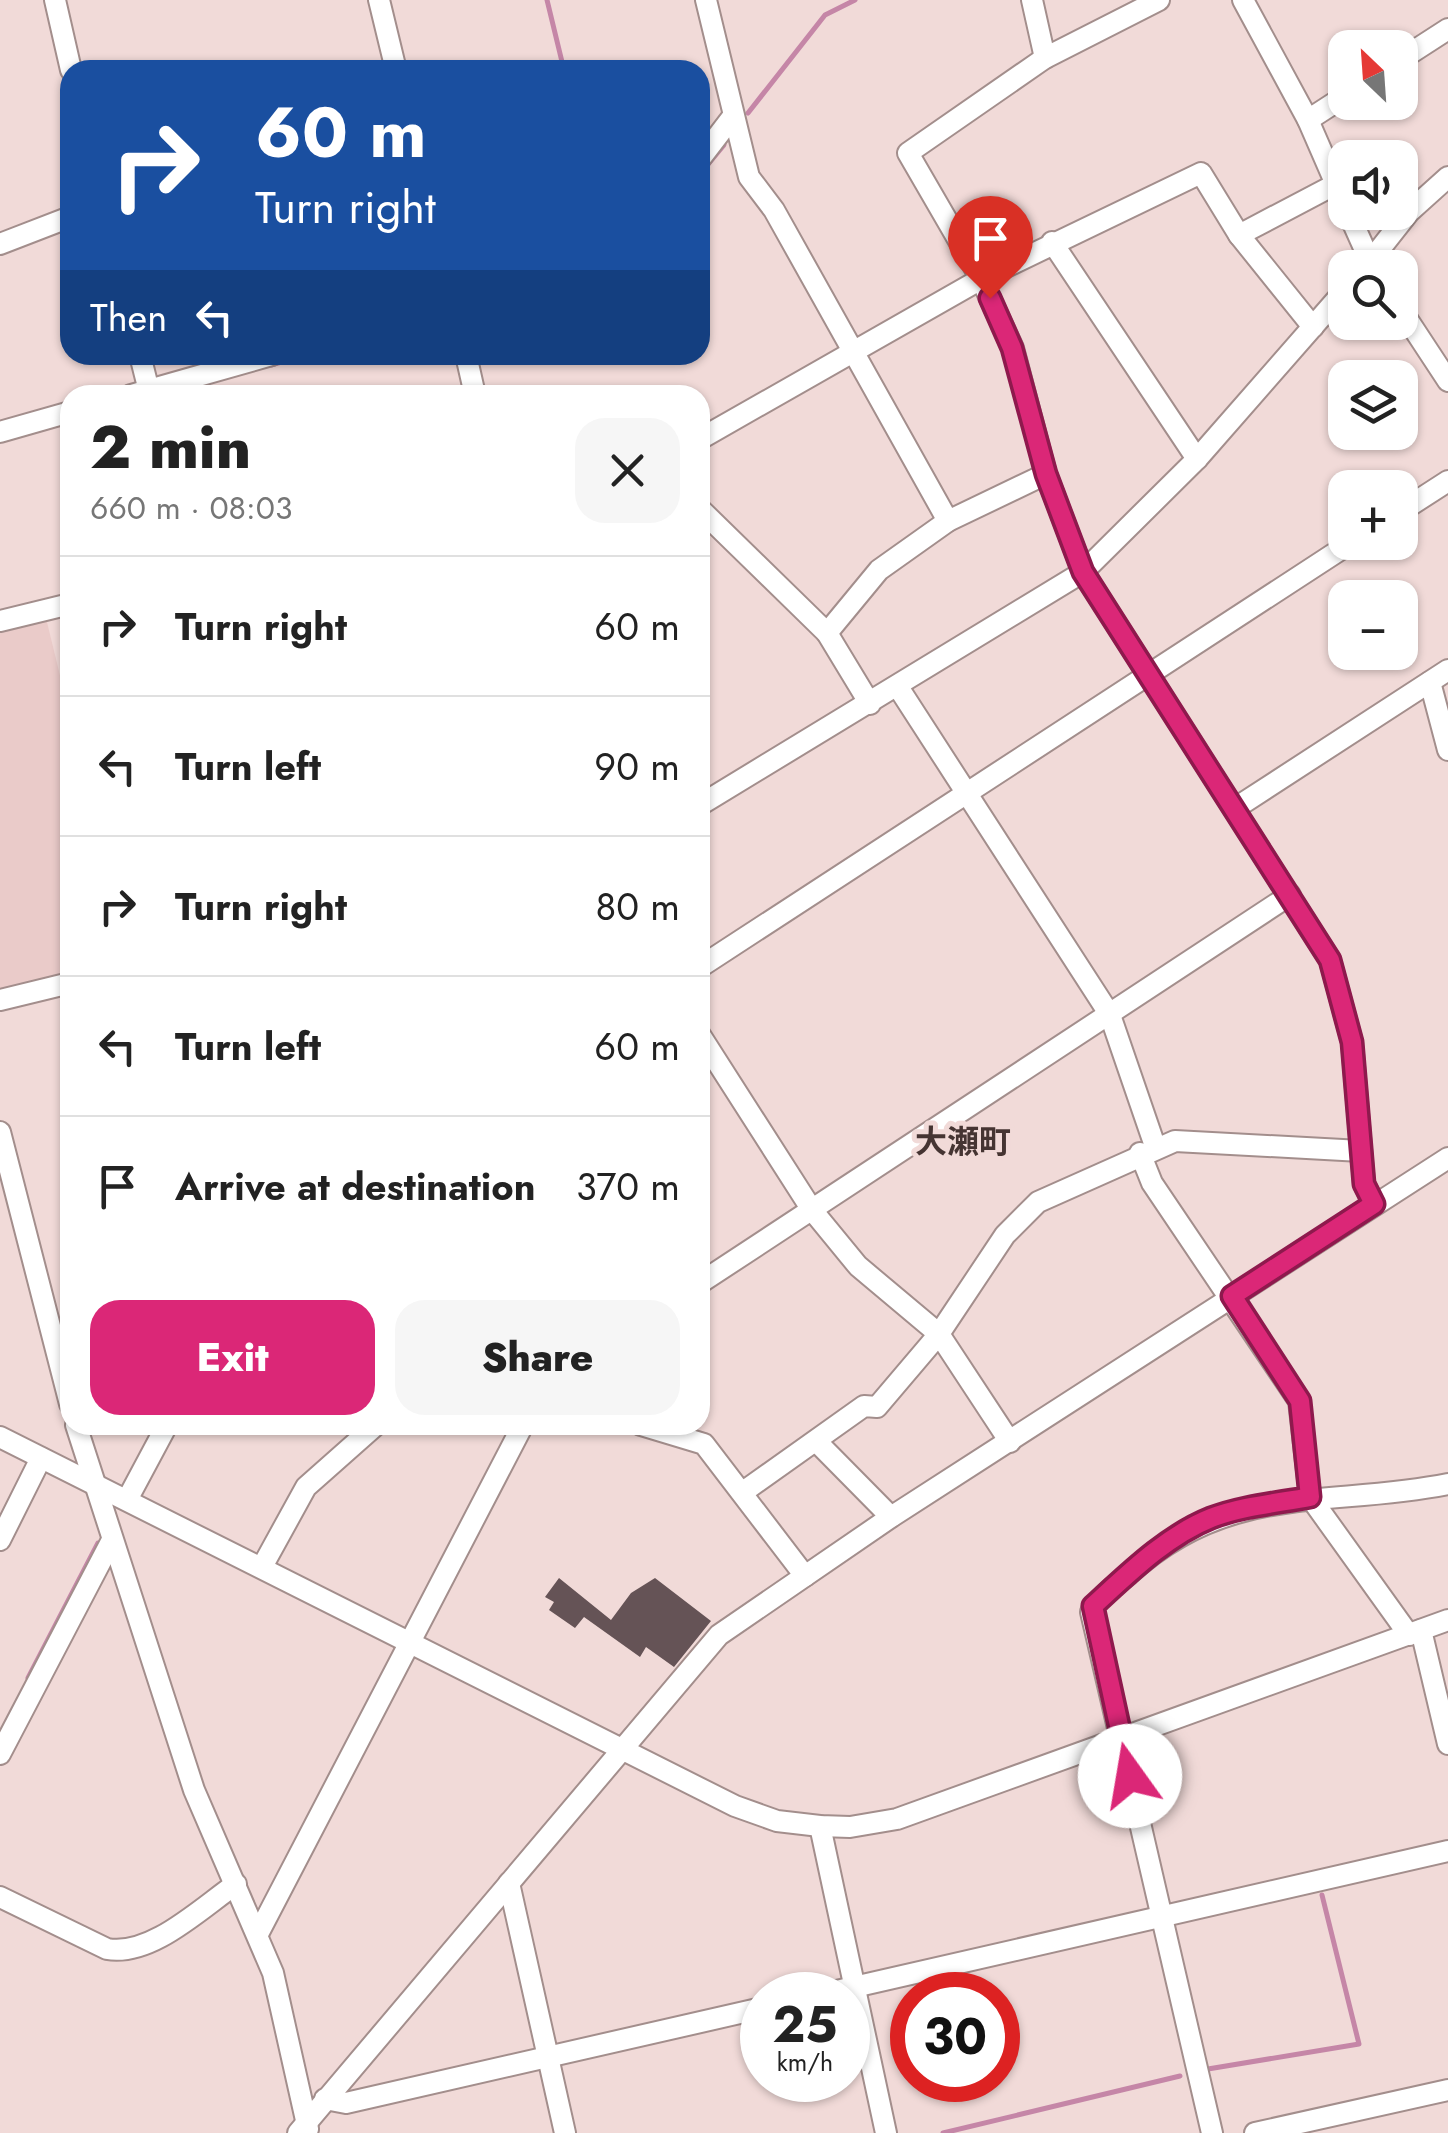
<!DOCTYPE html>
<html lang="en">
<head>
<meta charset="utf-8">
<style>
	body { margin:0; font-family:Jost,"Noto Sans JP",sans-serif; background:#f6f6f6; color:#222; height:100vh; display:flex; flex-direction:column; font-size:38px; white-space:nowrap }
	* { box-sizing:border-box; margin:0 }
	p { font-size:32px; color:#767676 }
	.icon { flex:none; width:55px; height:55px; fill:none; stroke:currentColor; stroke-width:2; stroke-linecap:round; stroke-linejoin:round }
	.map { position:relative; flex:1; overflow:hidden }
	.drawer { position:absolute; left:60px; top:385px; width:650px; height:1050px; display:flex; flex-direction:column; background:#fff; border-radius:30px; box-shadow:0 2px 8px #0004 }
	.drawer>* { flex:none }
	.top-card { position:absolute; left:60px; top:60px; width:650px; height:305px; border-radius:30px; box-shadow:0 2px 8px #0004; background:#1a4fa0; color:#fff; overflow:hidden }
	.needle { width:65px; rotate:335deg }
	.fabs { position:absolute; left:1328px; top:30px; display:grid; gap:20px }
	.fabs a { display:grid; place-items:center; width:90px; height:90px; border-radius:20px; background:#fff; box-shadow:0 2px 8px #0004; font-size:50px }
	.speed { position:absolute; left:740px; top:1972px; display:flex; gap:20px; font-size:50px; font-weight:700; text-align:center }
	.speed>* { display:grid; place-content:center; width:130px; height:130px; border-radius:50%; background:#fff; box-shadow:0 2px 8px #0004; line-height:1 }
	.speed small { font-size:25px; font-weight:400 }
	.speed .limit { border:15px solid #d22; background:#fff; color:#111 }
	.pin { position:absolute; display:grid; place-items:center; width:85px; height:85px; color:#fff; margin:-102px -42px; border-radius:50% 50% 50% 0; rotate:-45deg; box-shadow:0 0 10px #0007 }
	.pin .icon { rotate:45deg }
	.me { position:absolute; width:110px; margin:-55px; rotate:347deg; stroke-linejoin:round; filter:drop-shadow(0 0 8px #0008) }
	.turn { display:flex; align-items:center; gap:35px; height:210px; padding:0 30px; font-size:45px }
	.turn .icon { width:130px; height:130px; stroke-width:2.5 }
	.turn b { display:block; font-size:70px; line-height:85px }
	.then { display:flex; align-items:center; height:95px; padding:0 30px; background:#0003; gap:20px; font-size:38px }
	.round { display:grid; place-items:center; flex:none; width:105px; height:105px; border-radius:30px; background:#f6f6f6 }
	.head { display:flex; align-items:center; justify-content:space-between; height:170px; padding:0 30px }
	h1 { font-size:60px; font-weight:800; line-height:75px }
	.cta { display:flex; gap:20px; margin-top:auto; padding:20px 30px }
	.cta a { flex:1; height:115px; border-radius:30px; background:#db2777; color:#fff; font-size:40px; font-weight:800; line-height:115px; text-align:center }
	.cta a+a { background:#f6f6f6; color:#222 }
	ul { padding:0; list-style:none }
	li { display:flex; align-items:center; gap:30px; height:140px; padding:0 30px; border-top:2px solid #e0e0e0 }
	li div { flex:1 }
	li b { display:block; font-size:38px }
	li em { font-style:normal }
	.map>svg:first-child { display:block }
</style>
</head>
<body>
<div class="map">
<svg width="1448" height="2133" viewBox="0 0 1448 2133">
	<rect width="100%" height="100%" fill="#f1dad8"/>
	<path fill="#eacbc9" d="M46,618l19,78h5v276l-70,17v-360z"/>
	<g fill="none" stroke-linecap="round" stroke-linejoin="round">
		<g stroke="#c586a7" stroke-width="5">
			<path d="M547,0l17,70"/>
			<path d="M748,113l77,-98 30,-15"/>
			<path d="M700,174l24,-29"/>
			<path d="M271,365l35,-10"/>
			<path d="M28,1678l70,-135"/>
			<path d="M1208,2069l151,-25 -37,-149"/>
			<path d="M943,2133l237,-57"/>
		</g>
	</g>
	<path fill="#655356" d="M559,1578l52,42 20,-27 24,-15 56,43 -37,46 -28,-20 -6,10 -56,-40 -9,11 -26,-18 5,-8 -9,-5z"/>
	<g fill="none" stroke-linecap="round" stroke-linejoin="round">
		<g stroke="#a38e8c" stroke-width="24">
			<g id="minor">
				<path d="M55,0l16,70"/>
				<path d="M379,0l17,70"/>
				<path d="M706,0l43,177 25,33 174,311"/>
				<path d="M1032,0l13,58"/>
				<path d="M1243,0l65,120 37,-24"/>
				<path d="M1400,60l48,-31"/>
				<path d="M1308,120l37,85"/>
				<path d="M700,159l33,-43"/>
				<path d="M1348,212l25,56"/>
				<path d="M1239,235l97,-51"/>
				<path d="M1052,242l145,217"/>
				<path d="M0,244l70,-27"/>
				<path d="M1365,268l44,-56 39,-35"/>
				<path d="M1400,308l48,73"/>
				<path d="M1313,327l-74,-92 -38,-62 -220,106 32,69 33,126 37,98 247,388 22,82 12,142 10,20"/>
				<path d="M140,355l10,40"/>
				<path d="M466,355l9,40"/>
				<path d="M131,395l141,-40"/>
				<path d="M0,432l70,-20"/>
				<path d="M700,439l281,-160 -73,-126 137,-95 114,-58"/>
				<path d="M700,509l127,124 43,71"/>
				<path d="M1400,512l48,-31"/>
				<path d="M0,621l70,-17"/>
				<path d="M827,633l52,-63 69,-49 98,-47"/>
				<path d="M1430,682l18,68"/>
				<path d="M898,687l212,328 45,131"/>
				<path d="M700,805l383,-233 114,-113 148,-169"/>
				<path d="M1234,809l214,-139"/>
				<path d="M700,967l652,-425"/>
				<path d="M0,1000l70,-17"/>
				<path d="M700,1035l112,175 46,56 81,68 71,108"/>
				<path d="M0,1132l70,272"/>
				<path d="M1140,1153l12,30 147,218 11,96 99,138"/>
				<path d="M700,1283l590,-388"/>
				<path d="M76,1425l118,365 79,183 35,156"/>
				<path d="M641,1425l63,19 101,132"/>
				<path d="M0,1437l735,369 42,15 43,5 30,1 47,-8 551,-199"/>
				<path d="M816,1441l75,76"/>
				<path d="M743,1492l121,-86 13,1 62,-73 66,-99 33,-33 137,-61 186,10"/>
				<path d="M128,1498l39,-73"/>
				<path d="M0,1540l41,-82"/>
				<path d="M262,1567l44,-80 70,-62"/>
				<path d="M1421,1630l27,114"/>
				<path d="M0,1754l112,-214"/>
				<path d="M820,1826l66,307"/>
				<path d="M509,1883l56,250"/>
				<path d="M0,1897l107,52c44,8 94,-41 129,-65"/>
				<path d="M258,1934l265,-509"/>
				<path d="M819,1995l629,-144"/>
				<path d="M325,2099l21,4 416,-95"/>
				<path d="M298,2133l421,-498 172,-118 557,-359"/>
				<path d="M1212,2133l-121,-521c8,-15 25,-27 38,-38 100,-92 198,-66 319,-90"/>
				<path d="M1255,2133l193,-43"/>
			</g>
		</g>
		<use href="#minor" stroke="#fff" stroke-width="20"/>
	</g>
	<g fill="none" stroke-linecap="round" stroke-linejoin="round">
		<g stroke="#8e194d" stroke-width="25">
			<path id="route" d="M990,298l22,50 34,126 37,98 247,388 22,82 12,142 10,20 -142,92 68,105 10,96c-32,6 -68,9 -99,21 -45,18 -83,56 -118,88l37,170"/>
		</g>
		<use href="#route" stroke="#db2777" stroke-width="18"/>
	</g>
	<g text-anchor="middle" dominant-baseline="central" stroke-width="10" stroke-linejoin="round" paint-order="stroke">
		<g font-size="32" font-weight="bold" fill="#453432" stroke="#f1dad8">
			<text x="963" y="1142">大瀬町</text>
		</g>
	</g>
</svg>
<div class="fabs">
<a><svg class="needle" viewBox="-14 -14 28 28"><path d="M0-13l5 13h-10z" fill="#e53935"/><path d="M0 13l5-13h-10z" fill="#767676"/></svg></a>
<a><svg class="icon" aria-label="sound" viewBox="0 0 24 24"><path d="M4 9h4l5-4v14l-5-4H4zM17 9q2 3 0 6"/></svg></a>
<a><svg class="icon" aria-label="search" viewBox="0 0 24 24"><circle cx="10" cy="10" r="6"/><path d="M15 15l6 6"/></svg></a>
<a><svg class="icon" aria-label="layers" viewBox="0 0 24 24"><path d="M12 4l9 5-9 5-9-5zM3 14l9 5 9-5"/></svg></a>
<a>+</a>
<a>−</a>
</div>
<div class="speed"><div>25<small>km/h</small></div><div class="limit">30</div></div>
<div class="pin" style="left:990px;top:298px;background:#d93025"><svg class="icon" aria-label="arrive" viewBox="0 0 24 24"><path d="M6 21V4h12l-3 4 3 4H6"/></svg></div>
<svg class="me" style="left:1130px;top:1776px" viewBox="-20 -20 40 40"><circle r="19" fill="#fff"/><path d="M0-13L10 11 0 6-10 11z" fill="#db2777"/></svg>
<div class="top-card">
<div class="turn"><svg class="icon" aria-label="right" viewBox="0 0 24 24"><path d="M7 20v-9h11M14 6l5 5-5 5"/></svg><div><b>60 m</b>Turn right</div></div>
<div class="then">Then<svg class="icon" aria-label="left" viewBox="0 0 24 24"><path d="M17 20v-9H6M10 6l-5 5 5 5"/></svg></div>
</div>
<section class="drawer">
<div class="head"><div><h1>2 min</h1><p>660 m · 08:03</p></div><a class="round"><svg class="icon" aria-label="close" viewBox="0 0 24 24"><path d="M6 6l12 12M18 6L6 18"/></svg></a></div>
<ul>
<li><svg class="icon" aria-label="right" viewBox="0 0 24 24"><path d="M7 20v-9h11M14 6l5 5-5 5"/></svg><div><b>Turn right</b></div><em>60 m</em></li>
<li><svg class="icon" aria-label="left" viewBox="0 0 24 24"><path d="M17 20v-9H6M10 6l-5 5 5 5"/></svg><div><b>Turn left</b></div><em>90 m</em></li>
<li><svg class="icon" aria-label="right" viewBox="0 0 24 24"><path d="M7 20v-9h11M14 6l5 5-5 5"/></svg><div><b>Turn right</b></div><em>80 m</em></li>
<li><svg class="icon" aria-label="left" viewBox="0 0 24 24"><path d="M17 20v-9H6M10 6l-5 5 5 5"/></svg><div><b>Turn left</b></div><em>60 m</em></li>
<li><svg class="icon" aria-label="arrive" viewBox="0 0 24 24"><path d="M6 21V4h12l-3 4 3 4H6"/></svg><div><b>Arrive at destination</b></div><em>370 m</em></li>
</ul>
<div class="cta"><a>Exit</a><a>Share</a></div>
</section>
</div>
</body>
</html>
